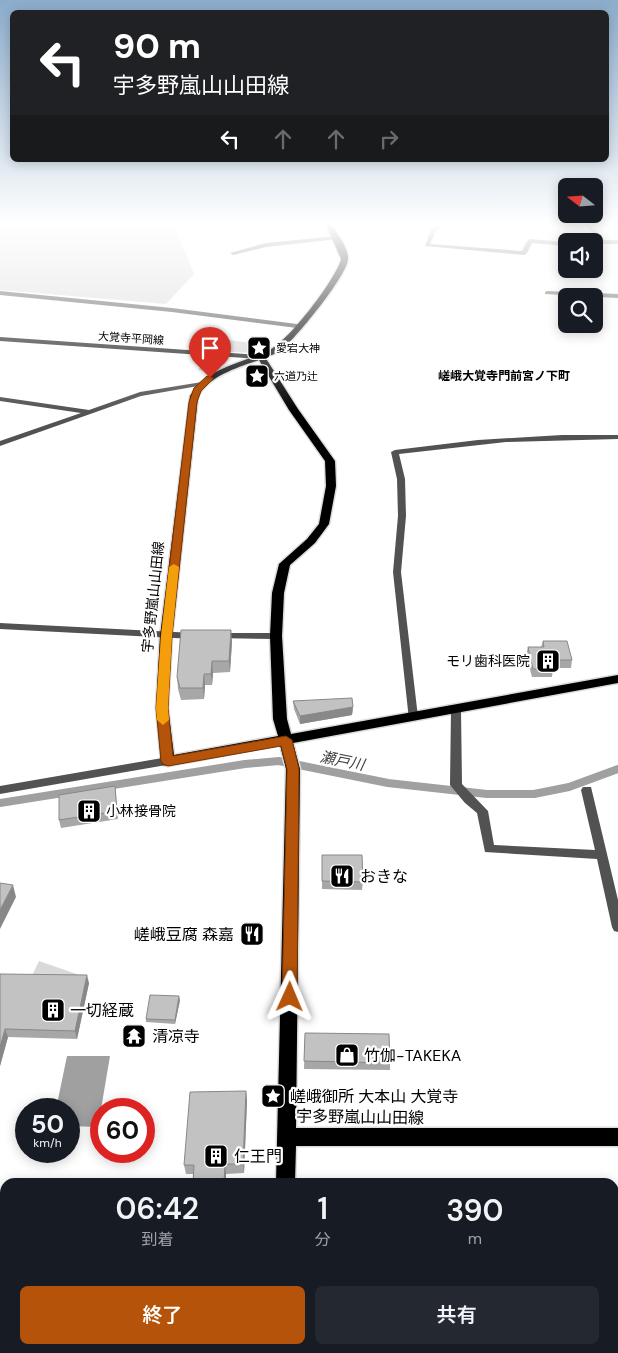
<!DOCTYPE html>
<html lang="ja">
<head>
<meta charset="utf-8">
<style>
	body { margin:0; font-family:"DM Sans","Noto Sans JP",sans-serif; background:#242831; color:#f1f3f6; height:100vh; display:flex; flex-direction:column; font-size:19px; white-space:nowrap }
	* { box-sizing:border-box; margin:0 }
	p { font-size:16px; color:#9ea1a6 }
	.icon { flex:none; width:28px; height:28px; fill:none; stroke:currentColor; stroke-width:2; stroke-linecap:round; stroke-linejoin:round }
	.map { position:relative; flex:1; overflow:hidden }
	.details { position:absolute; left:0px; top:1178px; width:619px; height:176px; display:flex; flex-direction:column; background:#171b24; border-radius:15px 15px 0 0; box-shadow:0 2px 12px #0003 }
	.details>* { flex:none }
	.top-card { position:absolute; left:10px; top:10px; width:599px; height:152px; border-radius:8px; box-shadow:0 2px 12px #0003; background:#202124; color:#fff; overflow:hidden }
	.needle { width:32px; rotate:287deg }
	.tools { position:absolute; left:558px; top:178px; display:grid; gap:10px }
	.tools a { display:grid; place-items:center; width:45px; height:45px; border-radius:8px; background:#171b24; box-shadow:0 2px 12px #0003; font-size:25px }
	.speed { position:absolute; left:15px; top:1098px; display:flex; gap:10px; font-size:25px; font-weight:700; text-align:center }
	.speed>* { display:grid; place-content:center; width:65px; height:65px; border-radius:50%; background:#171b24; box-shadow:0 2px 12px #0003; line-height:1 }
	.speed small { font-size:12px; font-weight:400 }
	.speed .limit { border:8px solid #d22; background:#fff; color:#111 }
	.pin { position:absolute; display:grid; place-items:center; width:42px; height:42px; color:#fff; margin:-51px -21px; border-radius:50% 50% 50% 0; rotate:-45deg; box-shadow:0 0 5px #0007 }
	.pin .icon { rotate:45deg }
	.me { position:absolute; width:55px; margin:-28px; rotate:1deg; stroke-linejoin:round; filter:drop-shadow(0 0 4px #0008) }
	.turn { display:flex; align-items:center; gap:18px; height:105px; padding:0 20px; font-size:22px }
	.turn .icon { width:65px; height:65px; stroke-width:2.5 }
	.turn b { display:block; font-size:35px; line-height:42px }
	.lanes { display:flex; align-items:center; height:48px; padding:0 20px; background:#0003; justify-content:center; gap:25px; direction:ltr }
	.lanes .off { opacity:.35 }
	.eta { display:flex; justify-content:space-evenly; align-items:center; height:85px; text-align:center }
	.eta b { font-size:30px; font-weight:600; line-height:35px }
	.cta { display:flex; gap:10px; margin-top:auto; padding:10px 20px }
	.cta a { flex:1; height:58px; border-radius:8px; background:#b45309; color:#fff; font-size:20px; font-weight:600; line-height:58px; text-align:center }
	.cta a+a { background:#242831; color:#f1f3f6 }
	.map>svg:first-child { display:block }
</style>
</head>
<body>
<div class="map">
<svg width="618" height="1353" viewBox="0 0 618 1353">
	<rect width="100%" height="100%" fill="#fff"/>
	<g fill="#d9d9d9">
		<path d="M0,225l175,2 19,47 -28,30 -166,-14z"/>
		<path d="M217,339h1l53,6 -19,8 -42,-2z"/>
		<path d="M207,357l9,1 11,5 -19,8 -10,-1z"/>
		<path d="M39,961l49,17 -1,3 -57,-1z"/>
		<path d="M5,1283v66h255v4h-260v-67z"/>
	</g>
	<path fill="#a0a0a0" d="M67,1056h43l-12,71 -29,-1v-17h-13z"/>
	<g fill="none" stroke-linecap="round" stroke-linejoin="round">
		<path stroke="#a0a0a0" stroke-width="8" d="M0,803l245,-39 34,-3 109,22 99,11h47l35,-7 49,-18"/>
		<g stroke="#dbdbdb" stroke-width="3">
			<g id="primary">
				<path d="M326,225h6c5,9 17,23 16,34 0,16 -55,83 -68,92 -5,3 -10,5 -15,6l33,52 37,52 1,25 -7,38 -14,19 -25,22 -6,28 -2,43 5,83 4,15 327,-59v8l-325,60 7,26 -4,359h322v18h-322l-1,36h-19l10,-413 -6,-24 -112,21 -5,-1 -2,-4 -5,-53 4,-72 30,-240c18,-30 52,-32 81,-47 18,-9 65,-70 70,-90zM259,360l30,50 36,51 1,25 -7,38 -12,15 -28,25 -7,29 -2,43 3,83 5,17 -104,19 -6,-47 4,-72 26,-240c13,-21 39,-28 61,-36z"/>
				<path d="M271,1349h22l-1,4h-22z"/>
			</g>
		</g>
		<g fill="#525252" fill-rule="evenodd">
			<path d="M438,225h6l-8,6 -6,13 92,7 5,-10 3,-2 36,3v4l-34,-3 -5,10 -3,2 -99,-9 6,-16z"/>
			<path d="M586,225h4l13,15h15v4h-24l-2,-3 6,-1z"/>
			<path d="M336,236l2,1v2l-72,8 -33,8 -3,-2 36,-10z"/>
			<path d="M0,291l172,17 125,16 3,2 -3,2 -125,-16 -172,-17z"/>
			<path d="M547,291l71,3v4l-73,-4v-2z"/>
			<path d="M202,382l3,2 -1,1 -63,11 -141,50v-5l81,-28 -81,-12v-4l89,13 51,-18z"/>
			<path d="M562,435h56v4l-112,3 -107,12 6,25 1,37 -5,56 17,145 -1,3h-8l-16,-148 5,-56 -1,-37 -6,-27 4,-2 83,-10z"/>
			<path d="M0,623l194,10 5,3 -5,3 -194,-10z"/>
			<path d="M218,633h58l5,3 -5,3 -61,-1 -2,-2 2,-2z"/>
			<path d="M456,706l5,4 1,74 26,27 6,34 101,5 -14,-60 2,-3h8l27,113v32l-4,-1 -2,-4 -15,-68 -112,-7 -8,-39 -12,-10 -15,-18 1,-75z"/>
		</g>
		<path fill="#525252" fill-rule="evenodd" d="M168,757l4,1 1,3 -1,3 -172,30v-8z"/>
		<path fill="#1f1f1f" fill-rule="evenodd" d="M0,337l261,18 3,2 -3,2 -261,-18z"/>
		<use href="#primary" fill="#000" fill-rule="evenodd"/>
	</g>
	<g fill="#a7a7a7">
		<path d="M232,641l-2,31 -17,1 -1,12h-7l-1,14 -23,1 -3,-11 -1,-12z"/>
		<path d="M543,641l29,19 -1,8h-18l-1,9h-20l-6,-22 2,-8h13z"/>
		<path d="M293,701l60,6 -1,8 -52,9 -6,-15z"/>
		<path d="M115,786l3,33 -57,9 -2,-8z"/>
		<path d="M322,855l41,27 -1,8 -40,-1z"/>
		<path d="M0,974l89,9 -12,56 -69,-2 -8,29z"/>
		<path d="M180,1000l-5,24 -29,-2v-3z"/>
		<path d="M305,1033l85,30v7l-86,-1z"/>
		<path d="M246,1091l1,10 -3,72 -18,1v8h-33v-8h-7l-2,-9z"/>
	</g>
	<g fill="#888">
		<path d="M231,630l1,11 -2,31 -1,-11z"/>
		<path d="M212,661l1,12 -1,12 -1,-11z"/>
		<path d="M204,674l1,11 -1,14 -1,-11z"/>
		<path d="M353,707l-1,8 -52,9v-8z"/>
		<path d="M13,885l3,12 -16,32v-19z"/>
		<path d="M87,975l2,8 -12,56 -2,-8z"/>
		<path d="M179,996l1,4 -5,24v-4z"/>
		<path d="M5,1029l3,8 -8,29v-19z"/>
		<path d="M246,1091l1,10 -3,72 -1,-9z"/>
		<path d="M225,1164l1,10v8h-2z"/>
	</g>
	<g fill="#c2c2c2" stroke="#888">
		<path d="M181,630h50l-2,31h-17l-1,13h-7l-1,14h-23l-3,-11z"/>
		<path d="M543,641h24l5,19h-21l3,9h-21l-5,-22h16z"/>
		<path d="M352,698l1,9 -53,9 -7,-15z"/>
		<path d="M115,786l2,25 -58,9v-25z"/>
		<path d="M322,855h40l1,27 -41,-1z"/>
		<path d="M0,883l13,2 -13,25z"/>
		<path d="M0,974l87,1 -12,56 -70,-2 -5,18z"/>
		<path d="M150,995l29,1 -4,24 -29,-1z"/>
		<path d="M305,1033l84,1 1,29 -86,-2z"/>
		<path d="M246,1091l-3,73h-18l-1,18h-31l1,-17h-10l6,-73z"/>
	</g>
	<linearGradient id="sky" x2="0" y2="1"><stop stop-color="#8baccb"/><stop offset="0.54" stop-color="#fff"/><stop offset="1" stop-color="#fff" stop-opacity="0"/></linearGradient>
	<rect width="618" height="414" fill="url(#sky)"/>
	<path fill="#b45309" stroke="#753606" d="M207,376l7,2 -13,13 -4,11 -25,234 -4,72 5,48 113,-20 6,4 7,29 -2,228 -2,5 -5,2 -6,-2 -2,-5 5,-228 -6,-23 -113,20 -5,-2 -2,-3 -5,-53 5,-72 28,-234 5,-14z"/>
	<path fill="#f59e0b" d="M174,564l5,3 -7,69 -4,72 1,12 -6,5 -6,-5 -1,-12 5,-72 8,-69z"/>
	<defs>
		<g id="sight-square" transform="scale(1.25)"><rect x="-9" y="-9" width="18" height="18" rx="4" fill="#000" stroke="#fff"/><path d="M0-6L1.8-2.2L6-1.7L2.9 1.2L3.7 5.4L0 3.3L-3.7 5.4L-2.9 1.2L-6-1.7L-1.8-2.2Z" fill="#fff"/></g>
		<g id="building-square" transform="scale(1.25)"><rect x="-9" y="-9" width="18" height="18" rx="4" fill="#000" stroke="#fff"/><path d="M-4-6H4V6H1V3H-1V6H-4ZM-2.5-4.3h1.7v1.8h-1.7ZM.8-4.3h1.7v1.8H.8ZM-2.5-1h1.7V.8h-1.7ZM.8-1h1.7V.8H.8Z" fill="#fff"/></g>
		<g id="restaurant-square" transform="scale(1.25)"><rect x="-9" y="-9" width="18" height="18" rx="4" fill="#000" stroke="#fff"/><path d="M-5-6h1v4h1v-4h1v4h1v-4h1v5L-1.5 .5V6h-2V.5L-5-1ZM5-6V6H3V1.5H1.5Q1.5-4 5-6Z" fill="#fff"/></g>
		<g id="temple-square" transform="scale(1.25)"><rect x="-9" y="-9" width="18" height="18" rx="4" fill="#000" stroke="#fff"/><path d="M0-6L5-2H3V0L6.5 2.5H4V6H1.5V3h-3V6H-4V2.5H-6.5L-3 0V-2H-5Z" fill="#fff"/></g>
		<g id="shop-square" transform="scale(1.25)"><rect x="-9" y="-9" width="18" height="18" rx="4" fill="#000" stroke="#fff"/><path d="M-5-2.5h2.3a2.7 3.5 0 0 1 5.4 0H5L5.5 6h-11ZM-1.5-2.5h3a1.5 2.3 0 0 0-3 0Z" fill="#fff"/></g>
	</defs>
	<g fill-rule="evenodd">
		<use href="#sight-square" x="259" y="348"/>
		<use href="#sight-square" x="257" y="376"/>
		<use href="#building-square" x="548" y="661"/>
		<use href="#building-square" x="89" y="811"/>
		<use href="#restaurant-square" x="342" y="876"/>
		<use href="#restaurant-square" x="252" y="934"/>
		<use href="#building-square" x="53" y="1010"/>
		<use href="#temple-square" x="134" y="1036"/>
		<use href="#shop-square" x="347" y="1055"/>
		<use href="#sight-square" x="273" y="1096"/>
		<use href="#building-square" x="216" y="1156"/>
	</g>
	<g text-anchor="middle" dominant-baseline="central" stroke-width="4.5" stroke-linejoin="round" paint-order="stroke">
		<g font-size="11" fill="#000" stroke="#fff">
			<text transform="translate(131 338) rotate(4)">大覚寺平岡線</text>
		</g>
		<g font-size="11" fill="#000" stroke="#fff" text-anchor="start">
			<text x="276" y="348">愛宕大神</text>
			<text x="274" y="376">六道乃辻</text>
		</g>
		<g font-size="12" font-weight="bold" fill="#000" stroke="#fff">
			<text x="504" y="376">嵯峨大覚寺門前宮ノ下町</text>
		</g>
		<g font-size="14" fill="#000" stroke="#fff">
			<text transform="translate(153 597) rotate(-84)">宇多野嵐山山田線</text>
		</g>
		<g font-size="14" fill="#000" stroke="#fff" text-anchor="end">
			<text x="530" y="661">モリ歯科医院</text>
			<text x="106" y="811" text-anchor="start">小林接骨院</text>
		</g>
		<g font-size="15" font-style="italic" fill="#414141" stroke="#fff">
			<text transform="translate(342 761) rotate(11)">瀬戸川</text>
		</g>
		<g font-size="16" fill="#000" stroke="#fff" text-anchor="start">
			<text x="360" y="876">おきな</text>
			<text x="234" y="934" text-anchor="end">嵯峨豆腐 森嘉</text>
			<text x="70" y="1010">一切経蔵</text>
			<text x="152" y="1036">清凉寺</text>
			<text x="364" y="1055">竹伽-TAKEKA</text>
			<text x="290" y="1096">嵯峨御所 大本山 大覚寺</text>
			<text x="234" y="1156">仁王門</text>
		</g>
		<g font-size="16" fill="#000" stroke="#fff">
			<text transform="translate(360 1117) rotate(1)">宇多野嵐山山田線</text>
		</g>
	</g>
</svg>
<div class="tools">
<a><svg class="needle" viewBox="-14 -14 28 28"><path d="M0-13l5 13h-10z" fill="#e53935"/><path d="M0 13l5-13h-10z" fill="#9ea1a6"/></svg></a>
<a><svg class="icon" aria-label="sound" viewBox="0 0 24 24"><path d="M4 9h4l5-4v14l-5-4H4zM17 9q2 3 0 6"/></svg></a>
<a><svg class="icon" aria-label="search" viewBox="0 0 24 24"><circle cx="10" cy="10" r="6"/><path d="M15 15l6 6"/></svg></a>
</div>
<div class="speed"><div>50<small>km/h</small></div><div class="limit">60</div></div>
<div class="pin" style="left:210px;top:378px;background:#d93025"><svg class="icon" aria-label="arrive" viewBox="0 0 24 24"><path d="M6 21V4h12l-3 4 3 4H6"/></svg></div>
<svg class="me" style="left:290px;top:997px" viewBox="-20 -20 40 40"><path d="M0-17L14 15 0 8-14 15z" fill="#b45309" stroke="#fff" stroke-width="4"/></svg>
<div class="top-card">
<div class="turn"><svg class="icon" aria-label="left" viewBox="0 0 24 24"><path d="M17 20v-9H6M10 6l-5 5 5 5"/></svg><div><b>90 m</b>宇多野嵐山山田線</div></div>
<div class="lanes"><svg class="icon" aria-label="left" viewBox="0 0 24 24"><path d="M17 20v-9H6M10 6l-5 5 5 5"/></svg><svg class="icon off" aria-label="ahead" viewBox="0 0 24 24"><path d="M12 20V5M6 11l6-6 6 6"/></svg><svg class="icon off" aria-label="ahead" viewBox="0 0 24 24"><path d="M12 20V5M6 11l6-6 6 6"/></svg><svg class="icon off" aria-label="right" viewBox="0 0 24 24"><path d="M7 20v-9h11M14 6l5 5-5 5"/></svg></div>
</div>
<section class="details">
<div class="eta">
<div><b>06:42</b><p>到着</p></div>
<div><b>1</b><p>分</p></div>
<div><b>390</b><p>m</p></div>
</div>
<div class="cta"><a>終了</a><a>共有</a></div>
</section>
</div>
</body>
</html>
